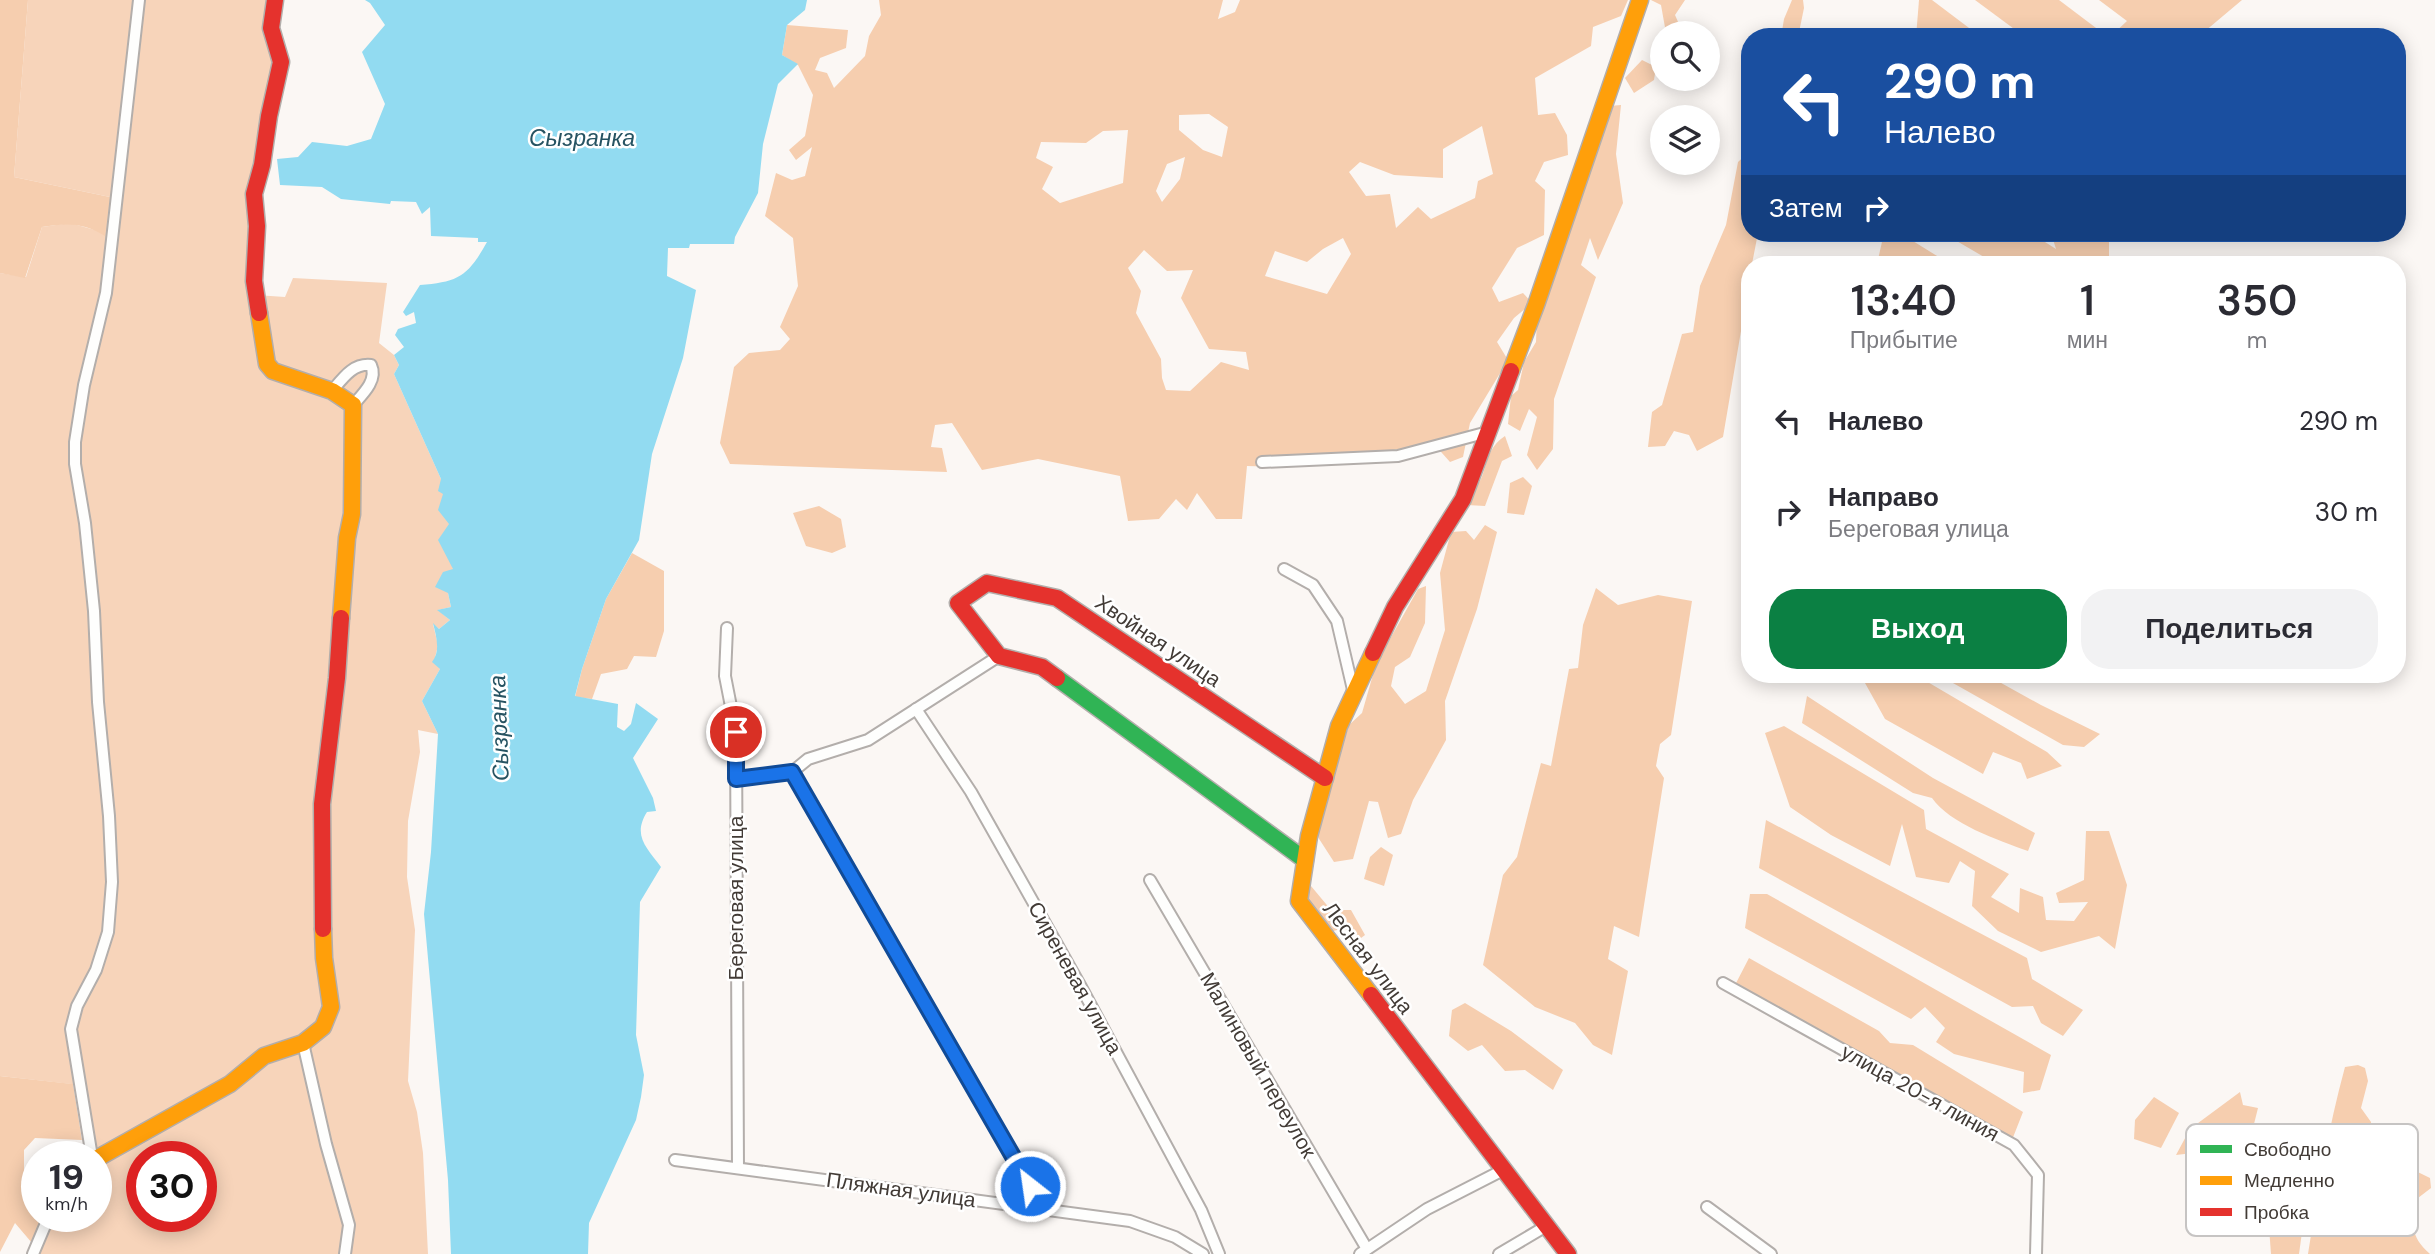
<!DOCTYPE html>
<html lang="ru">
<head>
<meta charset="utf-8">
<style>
	body { margin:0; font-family:"DM Sans",sans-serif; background:#f2f2f3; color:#2b2b33; height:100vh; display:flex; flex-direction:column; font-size:26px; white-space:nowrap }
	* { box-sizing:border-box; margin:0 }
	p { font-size:23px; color:#7c7c81 }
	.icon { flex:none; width:38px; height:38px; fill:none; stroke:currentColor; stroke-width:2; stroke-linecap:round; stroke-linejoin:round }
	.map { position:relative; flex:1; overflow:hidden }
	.side { position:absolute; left:1741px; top:256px; width:665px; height:427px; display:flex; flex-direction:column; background:#fff; border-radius:28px; box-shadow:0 4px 18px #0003 }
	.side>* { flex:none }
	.hud { position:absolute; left:1741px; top:28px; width:665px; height:214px; border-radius:28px; box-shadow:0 4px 18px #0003; background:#1a4fa0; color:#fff; overflow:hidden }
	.controls { position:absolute; left:1650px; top:21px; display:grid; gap:14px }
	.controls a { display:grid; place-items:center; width:70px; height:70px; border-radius:50%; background:#fff; box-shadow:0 4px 18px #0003; font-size:35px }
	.speed { position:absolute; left:21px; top:1141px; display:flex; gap:14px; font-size:35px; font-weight:700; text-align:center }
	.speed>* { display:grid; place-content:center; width:91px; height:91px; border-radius:50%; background:#fff; box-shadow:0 4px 18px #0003; line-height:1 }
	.speed small { font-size:18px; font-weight:400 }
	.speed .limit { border:10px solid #d22; background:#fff; color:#111 }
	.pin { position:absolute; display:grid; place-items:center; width:60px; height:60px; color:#fff; margin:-30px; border:4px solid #fff; border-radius:50%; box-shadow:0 2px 7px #0007 }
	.me { position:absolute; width:77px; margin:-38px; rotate:330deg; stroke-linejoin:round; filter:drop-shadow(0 0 5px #0008) }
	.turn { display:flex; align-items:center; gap:24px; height:147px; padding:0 28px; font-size:32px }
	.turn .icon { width:91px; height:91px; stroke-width:2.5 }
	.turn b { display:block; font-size:49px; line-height:60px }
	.then { display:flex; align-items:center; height:66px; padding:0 28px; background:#0003; gap:14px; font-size:26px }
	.eta { display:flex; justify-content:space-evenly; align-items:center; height:119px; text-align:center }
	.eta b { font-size:42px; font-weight:600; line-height:49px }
	.button { display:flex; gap:14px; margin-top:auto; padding:14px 28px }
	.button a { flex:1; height:80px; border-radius:28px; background:#0b8043; color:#fff; font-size:28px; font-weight:600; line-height:80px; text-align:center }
	.button a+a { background:#f2f2f3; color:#2b2b33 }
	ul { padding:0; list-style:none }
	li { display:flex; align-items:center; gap:21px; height:91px; padding:0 28px }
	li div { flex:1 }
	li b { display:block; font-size:26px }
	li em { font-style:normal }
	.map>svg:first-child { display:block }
</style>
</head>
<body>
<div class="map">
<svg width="2435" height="1254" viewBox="0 0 2435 1254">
	<rect width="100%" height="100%" fill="#fbf7f4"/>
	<path fill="#f7d4ba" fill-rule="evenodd" d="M28,0h247l6,62 -19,103 -6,130 29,2 8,-19 94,5 -8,60 15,12 5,10 -5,9 47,105 9,45 3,45 -5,24 3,14 -13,3 12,10 -11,9 -6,-5 5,21 -3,13 5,11 -18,32 16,33 -20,-4 2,22 -12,69 -1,56 8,53 -7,151 9,31 6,41 5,101h-395l16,-38h47v-59l-16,-72 -80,-9v-803l26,4 16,-50 28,-4 25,7 15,-33 -96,-20zM142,1157h59v59h-59z"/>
	<g fill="#f6ceaf" fill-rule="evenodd">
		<path d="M0,0h28l-14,177 96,20 -5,39c-23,-14 -38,-13 -63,-9l-17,51 -25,-5z"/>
		<path d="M879,0h344l-5,19 17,-7 5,-12h388l-7,16 -28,11 -2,19 -56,32 3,37 17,-2 12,22 1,20 -24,7 -9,19 10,9 -1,45 -27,13 -25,40 7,14 24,-9 9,10 -18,15 -17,24 11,18 -38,63 -7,34 -13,5 -16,-18 -155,23 -32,-1 -5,53h-26l-19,-26 -10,17 -11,-11 -17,20 -31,2 -8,-45 -82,-17 -56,11 -30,-47 -17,2 -4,22 11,1 5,24 -217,-8 -10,-21 14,-76 15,-14 31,-3 10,-11 -10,-12 18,-41 -5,-48 -28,-22 11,-43 16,7 13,-4 7,-29 -16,13 -7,-10 16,-14 8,-41 -15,-30 -16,-10 5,-30 61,5 -2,18 -26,10 -5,12 12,3 7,15 31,-32 4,-20 12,-21zM1209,114l19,13 -6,30 -19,-7 -24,-20v-15zM1482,126l11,48 -15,7 -3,17 -44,21 -13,-12 -22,21 -6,-34 -24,2 -17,-24 11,-10 34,13 49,3v-29zM1128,130l-5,53 -63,20 -18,-14 11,-22 -17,-9 5,-16 45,1 17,-12zM1185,157l-5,22 -18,23 -6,-11 11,-27zM1343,238l8,16 -24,40 -62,-18 10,-25 32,11 16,-13zM1144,250l23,21 26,-1 -12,28 28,51 37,3 3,18 -28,-8 -31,29 -24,-1 -4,-12 -1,-19 -25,-46 5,-22 -13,-23z"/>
		<path d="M1651,0h34l-10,15 7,16 -2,2h-14l-5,-28z"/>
		<path d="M1792,0h11l1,8 -6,29h-17l3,-18z"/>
		<path d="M1919,0h13l49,37h-65z"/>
		<path d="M1975,0h84l49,37h-83z"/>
		<path d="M2099,0h143l-44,37h-88l17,-16z"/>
		<path d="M1642,60l14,7 -2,13 -20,13 -9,-15z"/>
		<path d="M1621,105l-5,49 7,49 -25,57 -8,-22 -9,27 15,12 -42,122 -1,50 -16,21 -10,-15 10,-38 -8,-8 -9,22 -12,-7 3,-28 7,-6 6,-28 12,-20 1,-26 72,-210z"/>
		<path d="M1750,151v82h8l-6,31h-2v14l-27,159 -26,14 -8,-16 -15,-4 -9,15 -17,1 4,-35 10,-7 20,-71 11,-2 7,-46 26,-61 12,-63z"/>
		<path d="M1884,233h16l50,31h-73z"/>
		<path d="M1943,233h88l25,16 -5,-16h58v24l-12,7h-101z"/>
		<path d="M1505,436l7,20 -10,5 -17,45 -18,-1 1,-11c23,-14 11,-41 37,-58z"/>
		<path d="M1523,477l9,9 -8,29 -17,-2 3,-30z"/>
		<path d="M819,506l22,13 5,28 -14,6 -26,-7 -13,-33z"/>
		<path d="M1485,525l12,7 -20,77 -32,92 1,39 -33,60 -12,34 -13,4 -10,-36 -9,-1 -16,58 -19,3 -20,-31 35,-106 13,-12 14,-49 42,-75 8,-3 -1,37 -15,34 -15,10 -4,19 14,18 21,-13 19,-61 -5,-57 11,-41 15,-1 8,9z"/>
		<path d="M632,553l32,18v60l-8,26 -22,-1 -7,13 -26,5 -9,25 -17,-2 7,-28 24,-70z"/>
		<path d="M1596,588l22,17 40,-10 34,6 -21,134 -11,9 -4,22 8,12 -25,159 -25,-11 -6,33 20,12 -16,84 -19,-10 -18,-22 -40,-16 -52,-42 20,-90 14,-18 24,-94 10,3 18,-97 9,-1 5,-43z"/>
		<path d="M1860,674h54l133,78 15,14 -35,13 -6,-16 -28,-11 -10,22 -98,-55z"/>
		<path d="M1937,674h48l56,31 59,29 -16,13 -21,-2z"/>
		<path d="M1807,696l126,82 102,55 -7,18c-30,-11 -78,-27 -96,-53l-19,-5 -111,-70z"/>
		<path d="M1784,726l140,84 2,19 83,45 -18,23 28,16 1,-25 23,9 3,23 28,1 14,-19 -29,1 -3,-10 28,-13 2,-49h23l18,54 -12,64 -16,-13 -58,16 -43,-21 -26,-25 3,-35 -15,-10 -11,22 -33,-6 -14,-53 -12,42 -59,-31 -41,-28 -25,-74z"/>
		<path d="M1766,820l261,138 5,21 51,31 -20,26 -22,-13 -8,-17 -21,1 -253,-139z"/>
		<path d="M1381,847l12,8 -9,31 -20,-7 6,-22z"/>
		<path d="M1311,886l20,24h20l14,25 -8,6 -13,-13 -14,4 -28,-36z"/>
		<path d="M1750,894h17l284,161 -11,35 -17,3 1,-21 -70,-18 -18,-12 9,-14 -20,-21 -14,12 -166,-91z"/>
		<path d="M1749,958l130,73 11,12 23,2 110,67 -13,33 -276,-158z"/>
		<path d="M1465,1003l46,28 52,39 -10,20 -28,-20 -20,1 -23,-26 -14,6 -19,-15 3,-26z"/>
		<path d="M2358,1065l7,3 3,13 -7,27 10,14 1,20 13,14 45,22 1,10 -13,10c-6,26 -9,37 12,56h-122c10,-63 20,-125 37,-187z"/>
		<path d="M0,1076l73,8 9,56 -47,-2 -11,12v38l13,20v8h3l3,15 -11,12 -17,-20 -15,29z"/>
		<path d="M2240,1092l3,13 15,3 -15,60 -36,-5 -6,-11 -25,3 14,-26z"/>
		<path d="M2154,1097l25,16 -18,35 -27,-9 1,-19z"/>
		<path d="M2303,1152l9,6 -13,96h-28l-2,-27 16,-61 11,-11z"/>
	</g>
	<path fill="#92dbf1" d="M365,0h442l-2,10 -18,15 -5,30 16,9 -20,20 -15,60 -5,49 -23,44 -1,7h-44l-1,4h-21l-1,28 29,14 -13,68 -31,96 -13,86 -33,59 -24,70 -7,27 43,8 -1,23 7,4 7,-7 5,-21 22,16 -25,39 20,40 3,13 -9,1c-15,24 0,36 14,55l-21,35 -4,133 8,40 -3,22 -5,23 -47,103 -1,31h-137l-3,-74 -24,-266 7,-62 7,-118 -16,-33 18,-32 -8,-7c9,-11 4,-26 1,-39l6,6 11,-9 -13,-10 14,-3 -3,-14 -13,-6 8,-15 10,-3 -15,-29 11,-16 -11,-14 5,-16 -5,-3 3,-12 -47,-105 5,-9 -5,-10 10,-8 -9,-12 3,-6 18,-6 -2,-11 -8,4 -3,-4 17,-27c39,-3 48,-9 67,-43h-9v-4l-47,-2 -1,-29 -8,7 -6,-12 -25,-1 -1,3 -49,-5 -19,-12 -42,-2 -3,-26 21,-2 14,-15 35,4 24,-7 14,-35 -23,-52 23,-27 -15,-22z"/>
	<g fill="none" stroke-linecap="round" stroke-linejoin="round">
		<g stroke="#b3aeab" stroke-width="14">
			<g id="street">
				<path d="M332,391c11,-13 21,-28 39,-26 7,15 -8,29 -18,40"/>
				<path d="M1262,462l136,-6 90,-24"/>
				<path d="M1284,569l29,16 24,36 17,73"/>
				<path d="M727,628l-2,48 11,56 2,436"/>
				<path d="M916,709l55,83 110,195 120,223 18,44"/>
				<path d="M792,772l251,437"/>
				<path d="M736,779l56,-7 16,-13 60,-19 131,-84"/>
				<path d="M1150,880l217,369"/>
				<path d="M1723,983l291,162 24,30 -2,79"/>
				<path d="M303,1043l23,101 23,81 -4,29"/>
				<path d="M92,1157l-21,-128 6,-23 19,-36 12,-38 4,-50 -3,-66 -11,-114 -4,-91 -9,-88 -10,-59v-22l9,-57 22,-92 33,-293"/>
				<path d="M675,1160l455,61 45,16 28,17"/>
				<path d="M1707,1207l64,47"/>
				<path d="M33,1254l16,-38"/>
				<path d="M1360,1254l67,-45 78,-40"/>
				<path d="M1499,1254l49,-29"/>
			</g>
		</g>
		<g stroke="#b3aeab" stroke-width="19">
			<path id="fast" d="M1057,678l248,182"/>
		</g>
		<g stroke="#b3aeab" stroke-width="19">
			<g id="slow">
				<path d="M259,313l8,51 6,7 59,20 21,14 -1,109 -5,24 -6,80"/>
				<path d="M1511,371l25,-66 104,-305"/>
				<path d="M1371,995l-72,-94 10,-65 30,-110 34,-73"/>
				<path d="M96,1159l134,-75 34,-28 39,-13 20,-16 8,-20 -7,-49 -1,-29"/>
			</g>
		</g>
		<g stroke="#b3aeab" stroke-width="19">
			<g id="jam">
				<path d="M259,313l-5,-32 3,-55 -3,-32 8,-29 7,-49 12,-54 -10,-34 4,-28"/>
				<path d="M1373,653l22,-46 68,-108 48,-128"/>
				<path d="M1057,678l-15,-11 -43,-11 -41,-53 29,-20 70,15 268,180"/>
				<path d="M323,929l-1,-125 15,-126 4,-60"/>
				<path d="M1371,995l197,259"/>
			</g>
		</g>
		<use href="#street" stroke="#fefefd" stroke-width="10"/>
		<use href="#fast" stroke="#30b455" stroke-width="16"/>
		<use href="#slow" stroke="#ff9f0a" stroke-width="16"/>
		<use href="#jam" stroke="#e5322d" stroke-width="16"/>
	</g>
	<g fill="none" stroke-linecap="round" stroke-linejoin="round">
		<g stroke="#114b97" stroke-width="18">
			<path id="route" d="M736,732v47l56,-7 238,414"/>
		</g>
		<use href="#route" stroke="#1a73e8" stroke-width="12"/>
	</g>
	<g text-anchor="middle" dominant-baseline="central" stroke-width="5" stroke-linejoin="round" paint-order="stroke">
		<g font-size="21" fill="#423b36" stroke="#fff">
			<text transform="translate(1158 641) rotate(34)">Хвойная улица</text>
			<text transform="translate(736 898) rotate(-90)">Береговая улица</text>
			<text transform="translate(1368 958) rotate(53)">Лесная улица</text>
			<text transform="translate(1075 978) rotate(61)">Сиреневая улица</text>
			<text transform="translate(1258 1065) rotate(60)">Малиновый переулок</text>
			<text transform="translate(1920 1093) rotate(29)">улица 20-я линия</text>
			<text transform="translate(901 1190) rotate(8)">Пляжная улица</text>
		</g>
		<g font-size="23" font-style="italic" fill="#265362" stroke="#fff">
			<text x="582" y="138">Сызранка</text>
			<text transform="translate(499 728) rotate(-92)">Сызранка</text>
		</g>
	</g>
	<rect x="2186" y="1124" width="232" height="112" rx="10" fill="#fff" stroke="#c6c4c3" stroke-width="2"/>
	<rect x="2200" y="1145" width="32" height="8" fill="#30b455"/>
	<rect x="2200" y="1176" width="32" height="9" fill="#ff9f0a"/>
	<rect x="2200" y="1208" width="32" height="8" fill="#e5322d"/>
	<g font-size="19" fill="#423b36">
		<text x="2244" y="1156">Свободно</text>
		<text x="2244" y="1187">Медленно</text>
		<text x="2244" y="1219">Пробка</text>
	</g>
</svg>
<div class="controls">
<a><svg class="icon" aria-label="search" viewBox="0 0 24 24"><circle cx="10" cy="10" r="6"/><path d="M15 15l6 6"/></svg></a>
<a><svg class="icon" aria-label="layers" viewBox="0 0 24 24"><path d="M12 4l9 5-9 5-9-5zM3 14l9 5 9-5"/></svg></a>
</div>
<div class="speed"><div>19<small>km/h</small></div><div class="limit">30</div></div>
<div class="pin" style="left:736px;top:732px;background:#d93025"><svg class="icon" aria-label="arrive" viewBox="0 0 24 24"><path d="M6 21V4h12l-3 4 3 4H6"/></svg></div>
<svg class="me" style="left:1030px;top:1186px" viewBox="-20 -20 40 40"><circle r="17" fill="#1a73e8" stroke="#fff" stroke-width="3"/><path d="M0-11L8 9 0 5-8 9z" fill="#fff"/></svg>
<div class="hud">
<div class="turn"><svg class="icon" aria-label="left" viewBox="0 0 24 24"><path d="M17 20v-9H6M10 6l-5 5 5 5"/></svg><div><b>290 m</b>Налево</div></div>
<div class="then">Затем<svg class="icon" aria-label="right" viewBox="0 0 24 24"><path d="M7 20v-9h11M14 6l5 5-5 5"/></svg></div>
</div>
<section class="side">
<div class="eta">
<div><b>13:40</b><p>Прибытие</p></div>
<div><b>1</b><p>мин</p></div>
<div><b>350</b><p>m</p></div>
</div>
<ul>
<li><svg class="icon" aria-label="left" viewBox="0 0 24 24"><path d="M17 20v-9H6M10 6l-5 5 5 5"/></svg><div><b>Налево</b></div><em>290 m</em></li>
<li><svg class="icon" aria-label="right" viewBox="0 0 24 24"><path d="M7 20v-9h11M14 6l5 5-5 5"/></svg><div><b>Направо</b><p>Береговая улица</p></div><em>30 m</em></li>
</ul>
<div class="button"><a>Выход</a><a>Поделиться</a></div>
</section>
</div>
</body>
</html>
